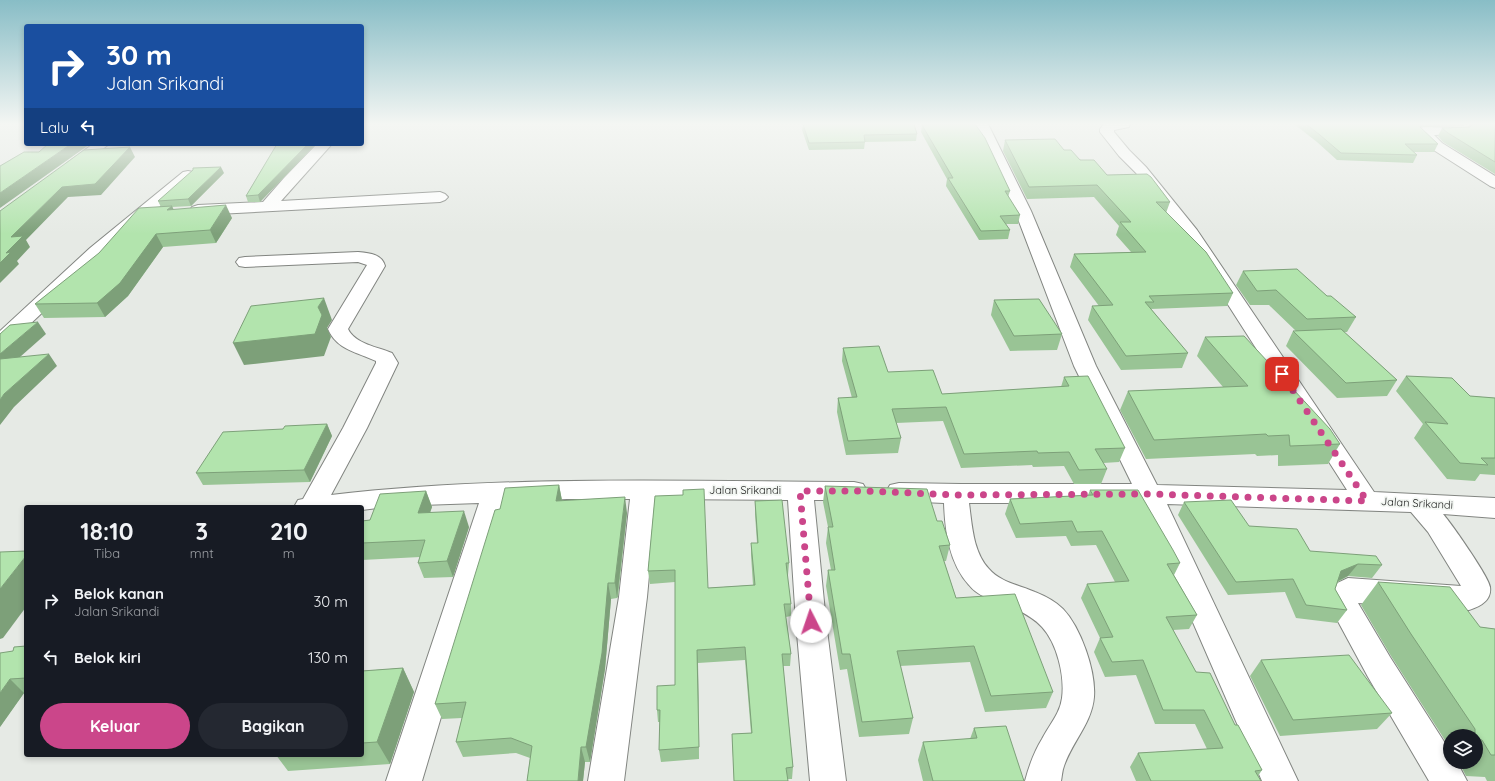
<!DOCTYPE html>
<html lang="id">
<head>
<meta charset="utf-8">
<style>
	body { margin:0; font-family:Quicksand,sans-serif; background:#242831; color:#f1f3f6; height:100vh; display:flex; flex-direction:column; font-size:15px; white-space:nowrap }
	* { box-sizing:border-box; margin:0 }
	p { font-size:13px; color:#9ea1a6 }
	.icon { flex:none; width:22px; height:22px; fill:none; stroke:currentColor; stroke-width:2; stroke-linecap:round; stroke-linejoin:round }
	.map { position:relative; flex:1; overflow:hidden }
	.details { position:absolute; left:24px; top:505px; width:340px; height:252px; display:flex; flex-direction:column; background:#171b24; border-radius:4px; box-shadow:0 2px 6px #0003 }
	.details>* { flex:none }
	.top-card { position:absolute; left:24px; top:24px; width:340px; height:122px; border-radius:4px; box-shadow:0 2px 6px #0003; background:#1a4fa0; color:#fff; overflow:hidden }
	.fabs { position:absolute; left:1443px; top:729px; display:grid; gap:8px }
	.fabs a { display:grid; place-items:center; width:40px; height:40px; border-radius:50%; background:#171b24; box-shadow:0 2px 6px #0003; font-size:20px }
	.pin { position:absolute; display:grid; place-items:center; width:34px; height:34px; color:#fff; margin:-17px; border-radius:8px; box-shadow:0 2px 6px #0006 }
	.me { position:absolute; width:44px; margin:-22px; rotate:356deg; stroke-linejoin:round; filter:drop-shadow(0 0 3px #0008) }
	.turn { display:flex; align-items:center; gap:14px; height:84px; padding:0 16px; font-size:18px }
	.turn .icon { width:52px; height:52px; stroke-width:2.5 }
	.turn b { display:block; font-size:28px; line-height:34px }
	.then { display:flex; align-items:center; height:38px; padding:0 16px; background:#0003; gap:8px; font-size:15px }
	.eta { display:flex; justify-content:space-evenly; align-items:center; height:68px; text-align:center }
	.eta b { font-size:24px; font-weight:700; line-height:28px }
	.action { display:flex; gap:8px; margin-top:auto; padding:8px 16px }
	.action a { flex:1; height:46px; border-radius:24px; background:#cb468a; color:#fff; font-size:16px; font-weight:700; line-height:46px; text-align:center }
	.action a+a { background:#242831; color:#f1f3f6 }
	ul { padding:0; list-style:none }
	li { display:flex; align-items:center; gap:12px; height:56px; padding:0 16px }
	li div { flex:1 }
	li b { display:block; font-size:15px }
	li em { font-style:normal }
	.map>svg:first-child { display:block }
</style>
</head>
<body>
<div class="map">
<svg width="1495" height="781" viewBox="0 0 1495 781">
	<rect width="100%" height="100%" fill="#e6eae5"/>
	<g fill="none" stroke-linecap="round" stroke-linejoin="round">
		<g stroke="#828581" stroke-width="2">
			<g id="minor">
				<path d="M975,124h13l43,87 65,155 61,119 190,5 -163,-254 -48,-63 -17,-17 -19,-24v-3l4,-5h26l-1,3 -15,3v2l15,18 17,17 51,63 177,262 121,6v20l-52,-4c8,9 46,63 47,73 2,14 -11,20 -21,23l-111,-7 32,54 60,94v11h7l10,19h-38l-61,-104 -41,-76 2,-8 4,-8 15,-7 113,8 -33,-54 -17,-20 -244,-8 131,277h-36l-121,-278h-172c3,22 4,49 20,66 11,13 30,16 46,23 10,4 20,9 28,17 18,19 33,62 31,88 -2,26 -22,45 -30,69 -2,5 -2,10 -3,15h-36c4,-15 9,-29 17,-42 7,-14 18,-25 20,-41 3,-22 -5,-55 -20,-71 -8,-9 -20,-15 -31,-20 -14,-6 -32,-9 -42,-22 -20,-22 -24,-54 -25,-82l-45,-2 -9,-2 -4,-7 4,-7 9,-2 62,1h171l-58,-118 -59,-155z"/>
				<path d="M1424,127l41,1 2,3 -2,3 -31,1 8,8 53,33v12l-5,-2 -58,-37 -15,-16 2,-5z"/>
				<path d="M93,144h16l-33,26 -5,1 -5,-1 -2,-3 2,-3z"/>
				<path d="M317,144h15l-51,57 159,-9 5,2 3,3 -3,3 -5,2 -242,13 -6,-2 -2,-3 2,-3 6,-2 65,-3 21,-24z"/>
				<path d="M188,171l5,1 2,3 -2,3 -91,78 -95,90 -7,2v-17l90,-83 93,-76z"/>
				<path d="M358,252c11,1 24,2 27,14l-37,63c7,15 30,18 44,24l6,10 -31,65 -36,67c173,-20 349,-14 523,-13l9,2 4,7 -4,7 -9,2h-40l12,122 20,159h-36l-14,-159 -8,-122 -132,-1 -9,98 -23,184h-36l31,-184 11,-98h-63l-62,3 -83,279h-36l93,-278 -86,3 -31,4v-3h-68l4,-7 5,-1 40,-71 33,-65v-2c-19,-9 -39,-11 -48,-32l39,-64 -9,-3 -113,5 -6,-1 -3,-4 3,-4 6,-1z"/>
			</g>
		</g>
		<use href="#minor" fill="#fff" fill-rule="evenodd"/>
	</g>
	<g fill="#99c495">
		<path d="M803,124h111l3,10 -1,7 -51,1 -1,7 -55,1 -7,-20z"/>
		<path d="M1294,124h171l-1,2 -44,1 18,17 -4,8h-21l4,3 -4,8 -76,-3 -20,-18z"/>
		<path d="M1470,124h25v50l-52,-32 -5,-6 4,-8 26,-1z"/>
		<path d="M922,125l88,66 -2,6 12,18 -2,9h-12l4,6 -2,9 -29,1 -33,-54 1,-7 -26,-47z"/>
		<path d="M1005,140l59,10 43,25 63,27 -4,11 67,80 -6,13 -76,3 37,44 -6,15 -61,2 -33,-50 4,-14h7l-29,-39 4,-13 57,-2 -15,-17 3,-9 -25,-29 -67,2 -24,-48z"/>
		<path d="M277,144h39l-56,58h-12l-2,-6z"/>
		<path d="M224,173l-33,33 -19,1 2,3 58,8 -16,25 -53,4 -35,49 -23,21 -61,1 -9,-14 126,-97 -3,-6z"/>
		<path d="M1243,271l84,25 29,21 -9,15h-3l53,48 -10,16 -50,2 -51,-52 7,-15h3l-27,-26h-19l-14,-20z"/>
		<path d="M994,300l68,34 -5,16 -47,1 -19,-36z"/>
		<path d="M1205,337l135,107 -12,20 -50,2v-11l-21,1 -2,-2 -109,5 -26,-49 8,-19 95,-4 -26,-31z"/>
		<path d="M843,348l45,24 54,22 119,-7 3,-10 61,71 -6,14 -16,1 4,6 -6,15h-27l-10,-18 -31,1 -1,-2 -71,3 -18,-47 -47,2 5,15 -3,15 -52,2 -9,-43 1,-14h14l-10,-37z"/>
		<path d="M1406,376l64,20 25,2v77l-15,-1 -5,7 -28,-2 -33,-41 9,-14 -27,-33z"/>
		<path d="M327,424l5,12 -22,46 -107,3 -7,-12 87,-44z"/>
		<path d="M559,485l3,15 65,13 -9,84 -1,1 -6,1 -6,70 -15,93h-5l-2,19h-56l3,-23 -14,-5 -53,4 -7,-15 6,-24 -20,1 -7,-15 65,-195z"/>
		<path d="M825,486l112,35 13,24 -4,16h-2l12,37 97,94 -7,16 -61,4 -15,-50 -70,4 13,52 -4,16 -50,3 -12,-68 -7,1 -14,-84 2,-16h3l-5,-27 2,-16 -5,-25z"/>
		<path d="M1090,490l90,73 -6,12 23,40 -8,14 -16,1 23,42 39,53 27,45 -4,6 3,5h-125l-6,-14 8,-14 69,-4 -12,-25h-40l-19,-49 -31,2 -11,-25 6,-14 -19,-40 6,-14 28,-2 -19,-37 -25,1 -5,-10 -50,2 -11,-24 5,-15 78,-4z"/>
		<path d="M426,491l6,16 -2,6 39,14 -16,50 -29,1 -6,-15 2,-6 -58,3v-39l8,-1z"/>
		<path d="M655,496l53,92 45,-3 -2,-30v-12h6l-2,-29v-13l34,62 -1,12h-1l4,29v12l-5,1 5,37 -1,12h-7l10,101 -1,12h-5l1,2h-54l-2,-47 19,-1 -6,-73 -47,3 1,96 -38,3 -2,-12 1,-28h-2l-1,-12 18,-25v-103l-25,2 -2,-13z"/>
		<path d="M1184,502l65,24 61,25 72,14 -10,13 -24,-2 -10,6 -3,7 12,21 -10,13 -41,-5 -11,-26 -57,3 -50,-80z"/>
		<path d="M1378,582l102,45 15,2v152h-8l-2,-4 -19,-1 -7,-14h17v-26h-26v12l-59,-92 -30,-51z"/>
		<path d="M26,646v47h-2l-24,34 13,-76z"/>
		<path d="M1261,660l131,53 -15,16 -97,7 -30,-60z"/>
		<path d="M403,668l11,24 -24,72 -102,7 -12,-16h86v-84z"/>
		<path d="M974,728l50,53h-101l-5,-21 5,-18 47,-3z"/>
	</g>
	<g fill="#7da079">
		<path d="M71,144h19l-90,64v-15z"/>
		<path d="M308,144h8l-56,58 -2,-7z"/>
		<path d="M130,147l5,10 -34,38 -33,2 -42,43 4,7 -13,14 2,3 -19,19v-20l6,-10 5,-16 51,-50z"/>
		<path d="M221,167l3,6 -33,33 -3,-7z"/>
		<path d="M226,205l6,13 -16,25 -6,-13z"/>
		<path d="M172,206l6,13 -11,-9z"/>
		<path d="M156,234l7,13 -35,49 -23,21 -8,-14z"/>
		<path d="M324,298l8,22 -5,8 4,9 -7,19 -80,9 -11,-22 85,-36z"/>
		<path d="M38,322l8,12 -43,38 -3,-4v-14z"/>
		<path d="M49,354l8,12 -43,41 -14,18v-25l4,-6z"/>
		<path d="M327,424l5,12 -22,46 -6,-12z"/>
		<path d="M559,485l3,16h-6z"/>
		<path d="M426,491l6,16 -8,22 -6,-16z"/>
		<path d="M625,497l2,16 -10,85 -2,-15z"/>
		<path d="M464,511l5,16 -16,50 -6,-16z"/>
		<path d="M26,556v51l-23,31 -3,1v-50z"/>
		<path d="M1358,564l-10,12 -16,8 9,-13z"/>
		<path d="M608,583l3,16 -6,70 -15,93 -4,-15z"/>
		<path d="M697,650l1,13 1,96v-12z"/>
		<path d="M403,668l11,24 -24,72 -13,-22z"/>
		<path d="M10,679l14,14 -24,34v-34z"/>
		<path d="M581,747l4,15 -2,19h-5z"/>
	</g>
	<g fill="#b2e4ad" stroke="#7da079">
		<path d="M803,124h111l3,10 -53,1 1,7 -56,1z"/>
		<path d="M941,124h34l10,14 25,53h-5l15,24 -20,1 10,14 -29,1 -33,-53h5l-31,-53z"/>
		<path d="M1306,124h115l-1,3 18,17h-33l12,11 -76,-2 -21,-18z"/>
		<path d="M1472,124h23v38l-47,-29 -6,-5 28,-1z"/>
		<path d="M1055,139l9,11h7l9,10h14l13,15 40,-1 4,3 19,25h-14l50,50 27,41 -84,3 5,6h-9l43,51 -62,3 -34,-50 21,-1 -39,-51 72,-2 -26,-30h11l-34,-37 -68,2 -24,-47z"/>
		<path d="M48,144h23l-71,49v-27l24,-14h15z"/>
		<path d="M277,144h31l-50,51 -12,1z"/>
		<path d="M130,147l-35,37 -33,3 -51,50 12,-1 -17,17 5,-1 -11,11v-52l84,-61z"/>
		<path d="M221,167l-33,32 -30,2 35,-31v-2z"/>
		<path d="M226,205l-16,25 -54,4 -36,49 -23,20 -62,1 64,-51 40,-45 33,-2 -5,4z"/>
		<path d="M1297,269l30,27h4l25,21 -49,2 -31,-29 -19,1 -14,-20z"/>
		<path d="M324,298l-6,9 4,8 -7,19 -82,9 18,-37z"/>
		<path d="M1039,299l23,35 -48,2 -20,-36z"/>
		<path d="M38,322l-38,32v-20l10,-9z"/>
		<path d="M1341,329l56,51 -51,3 -53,-52z"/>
		<path d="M1244,336l86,93 10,15 -50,2 -1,-11 -21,1 -2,-2 -112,6 -26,-49 120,-5 -43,-49z"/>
		<path d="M879,346l9,26 45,-2 9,24 127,-8 -5,-9 24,-1 37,72 -30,1 12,20 -28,1 -10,-18 -31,1 -1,-2 -73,3 -18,-47 -54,2 9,29 -53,3 -10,-43 19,-1 -14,-49z"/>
		<path d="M49,354l-45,40 -4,6v-41z"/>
		<path d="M1406,376l46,2 18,18 25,2v60h-14l7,7 -28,-2 -35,-41 23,2z"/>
		<path d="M327,424l-23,46 -108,3 27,-41 60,-3 2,-3z"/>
		<path d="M559,485l-3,16 69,-4 -10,84v2h-7l-6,70 -16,94h-5l-3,34h-51l5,-35 -21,-8 -55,4 10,-40 -31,2 60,-194 5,-1 5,-21z"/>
		<path d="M825,486l102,3 10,32h5l8,24 -11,1 17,52 59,-4 38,98 -62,4 -17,-50 -77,5 16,67 -51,4 -12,-68h-8l-14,-84h7l-7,-43h5z"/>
		<path d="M704,489l4,99 47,-3 -4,-42h7l-3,-42 27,-1 7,63h-3l5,41h-7l7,50h-9l11,113 -7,1 2,13h-54l-2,-47 20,-1 -7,-86 -48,3 2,97 -40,3 1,-40h-3v-24l18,-1v-115l-27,1 7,-75 28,-1v-5z"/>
		<path d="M1090,490h48l35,60 7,13 -13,1 30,51 -31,2 30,55 14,1 25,52h3l24,45 -7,1 6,10h-110l-13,-28 85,-5 -19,-38h-41l-20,-50 -31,2 -12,-24 13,-1 -26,-53 42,-3 -27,-50 -25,1 -5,-11 -52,3 -10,-25 83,-4z"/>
		<path d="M426,491l-8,22 46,-2 -17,50 -29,2 7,-23 -63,3v-22l8,-1 10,-26z"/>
		<path d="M1231,500l18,26 48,3 13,22 66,5 6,9 -24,-1 -17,7 -6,18 12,21 -41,-5 -13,-26 -57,3 -52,-80z"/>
		<path d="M26,551v5l-26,33v-37z"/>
		<path d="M1378,582l72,5 30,40 15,2v126h-4l-9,-15 -6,-1v-3h-1v-7l-64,-95z"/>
		<path d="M26,646v32l-16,1 -10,14v-40l13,-2 1,-4z"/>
		<path d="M1349,655l43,58 -99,7 -32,-60z"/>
		<path d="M403,668l-26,74 -15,1v-72z"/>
		<path d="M1006,726l18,55h-91l-10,-39 54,-4 -3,-10z"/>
	</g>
	<linearGradient id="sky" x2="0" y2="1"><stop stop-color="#88bdc6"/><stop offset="0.53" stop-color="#f4f6f3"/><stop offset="1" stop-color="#f4f6f3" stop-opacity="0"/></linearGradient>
	<rect width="1495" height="234" fill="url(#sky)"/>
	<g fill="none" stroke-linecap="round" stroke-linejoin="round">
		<path stroke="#cb468a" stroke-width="7" stroke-dasharray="0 12.6" d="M811,622l-11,-131h67l89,4 193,-1 218,7 -85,-127"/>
	</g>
	<g text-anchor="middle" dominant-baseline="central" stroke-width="3.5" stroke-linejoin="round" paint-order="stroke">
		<g font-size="11" fill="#1b1c1b" stroke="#f3f7f3">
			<text x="745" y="490">Jalan Srikandi</text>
			<text transform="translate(1417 503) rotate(3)">Jalan Srikandi</text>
		</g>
	</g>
</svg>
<div class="fabs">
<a><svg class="icon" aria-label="layers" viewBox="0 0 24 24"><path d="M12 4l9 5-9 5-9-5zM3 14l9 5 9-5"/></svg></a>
</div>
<div class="pin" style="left:1282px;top:374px;background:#d93025"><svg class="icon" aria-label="arrive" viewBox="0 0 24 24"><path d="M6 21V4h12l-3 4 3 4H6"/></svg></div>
<svg class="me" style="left:811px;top:622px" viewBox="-20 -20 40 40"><circle r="19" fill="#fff"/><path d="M0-13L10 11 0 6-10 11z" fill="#cb468a"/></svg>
<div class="top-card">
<div class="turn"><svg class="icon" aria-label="right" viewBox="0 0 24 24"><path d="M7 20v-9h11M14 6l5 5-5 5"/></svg><div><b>30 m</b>Jalan Srikandi</div></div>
<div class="then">Lalu<svg class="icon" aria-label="left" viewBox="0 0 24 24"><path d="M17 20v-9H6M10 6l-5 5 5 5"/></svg></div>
</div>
<section class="details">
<div class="eta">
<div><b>18:10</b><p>Tiba</p></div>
<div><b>3</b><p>mnt</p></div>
<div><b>210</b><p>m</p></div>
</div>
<ul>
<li><svg class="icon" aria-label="right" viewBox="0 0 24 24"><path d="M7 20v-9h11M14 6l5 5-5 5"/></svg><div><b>Belok kanan</b><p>Jalan Srikandi</p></div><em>30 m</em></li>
<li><svg class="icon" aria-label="left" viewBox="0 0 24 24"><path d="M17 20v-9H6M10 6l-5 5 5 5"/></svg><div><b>Belok kiri</b></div><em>130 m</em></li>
</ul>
<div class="action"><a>Keluar</a><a>Bagikan</a></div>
</section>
</div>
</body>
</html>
